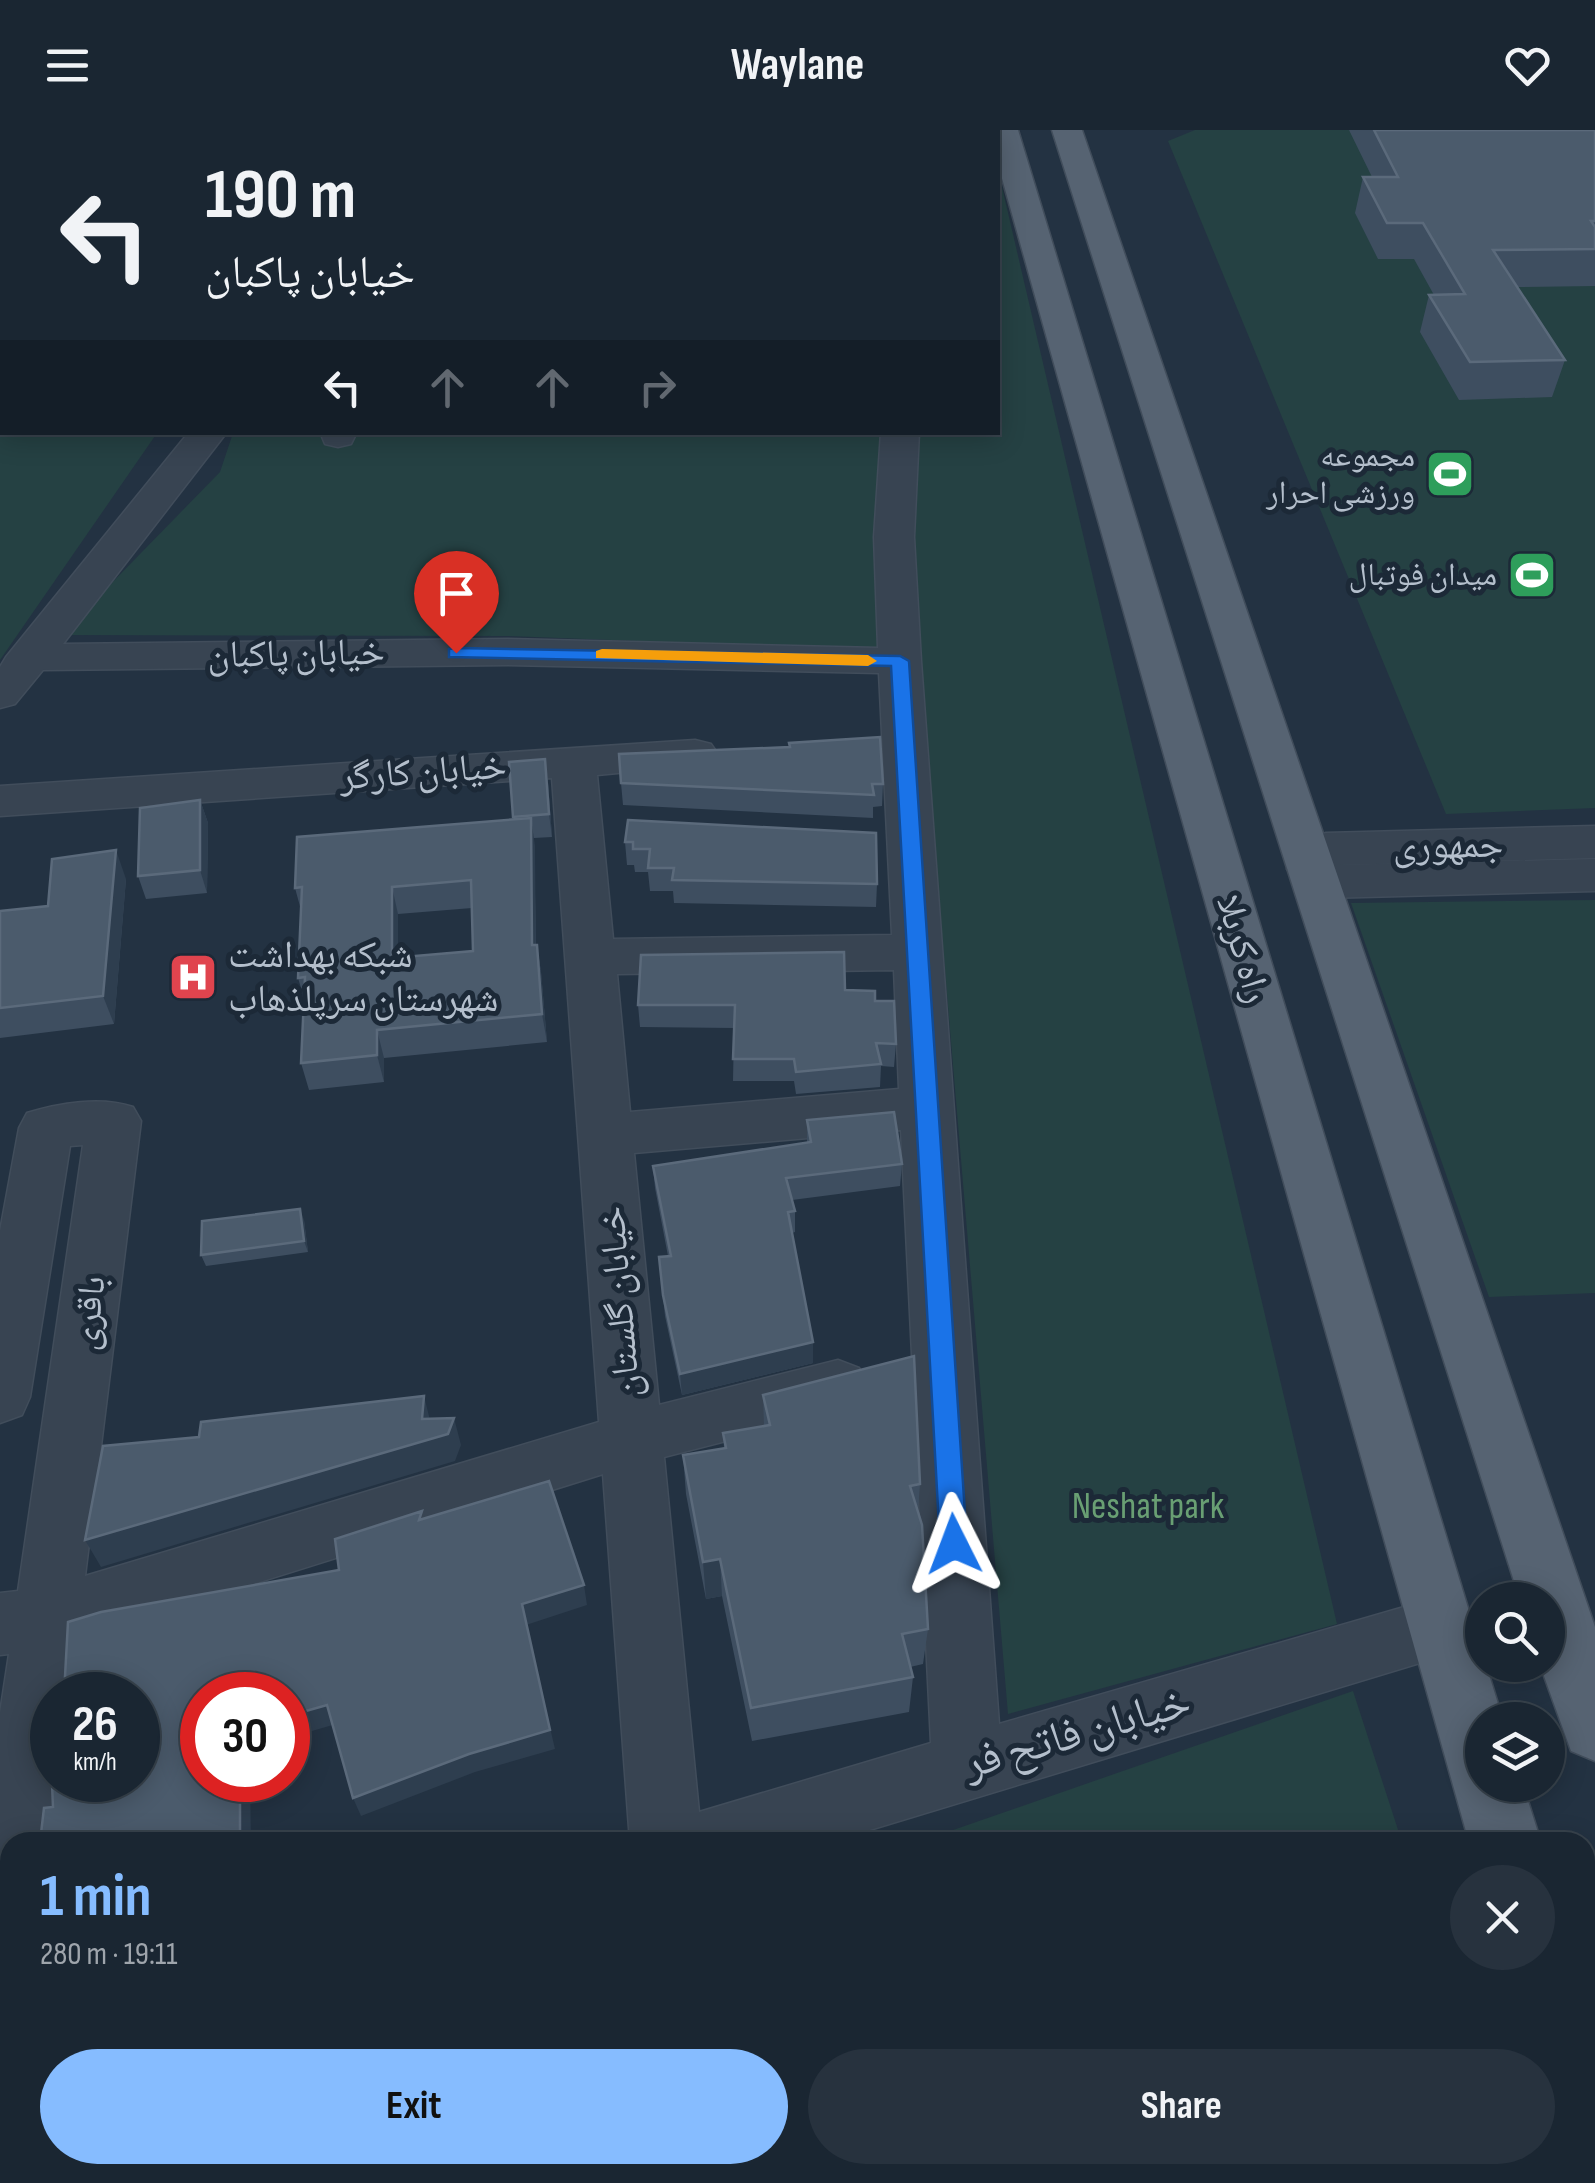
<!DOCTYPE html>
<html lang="en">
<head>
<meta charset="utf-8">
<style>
	body { margin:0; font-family:"Sofia Sans Condensed","Noto Naskh Arabic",sans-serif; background:#27323e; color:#f1f3f6; height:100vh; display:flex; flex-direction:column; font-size:38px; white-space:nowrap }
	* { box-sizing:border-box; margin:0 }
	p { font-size:32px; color:#9fa5ac }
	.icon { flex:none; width:55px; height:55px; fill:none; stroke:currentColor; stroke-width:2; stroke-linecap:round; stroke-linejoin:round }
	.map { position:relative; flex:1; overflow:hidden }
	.details { position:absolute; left:0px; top:1702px; width:1595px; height:352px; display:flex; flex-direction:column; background:#1a2632; border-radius:30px 30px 0 0; box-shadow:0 5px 25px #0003,0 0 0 2px #38434d }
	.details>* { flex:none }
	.guide { position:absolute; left:0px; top:0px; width:1000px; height:305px; box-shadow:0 5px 25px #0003,0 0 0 2px #38434d; background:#1a2632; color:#f1f3f6; overflow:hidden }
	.fabs { position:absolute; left:1465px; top:1452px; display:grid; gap:20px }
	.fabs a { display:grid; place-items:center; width:100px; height:100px; border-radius:50%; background:#1a2632; box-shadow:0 5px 25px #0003,0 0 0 2px #38434d; font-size:50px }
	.speed { position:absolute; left:30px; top:1542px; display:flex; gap:20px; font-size:50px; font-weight:700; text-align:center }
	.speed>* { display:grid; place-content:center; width:130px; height:130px; border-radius:50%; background:#1a2632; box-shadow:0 5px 25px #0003,0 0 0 2px #38434d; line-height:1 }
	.speed small { font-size:25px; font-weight:400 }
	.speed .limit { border:15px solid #d22; background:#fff; color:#111 }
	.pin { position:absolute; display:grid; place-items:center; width:85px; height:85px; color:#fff; margin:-102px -42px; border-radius:50% 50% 50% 0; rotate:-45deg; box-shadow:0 0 10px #0007 }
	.pin .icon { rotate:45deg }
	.me { position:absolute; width:110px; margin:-55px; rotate:357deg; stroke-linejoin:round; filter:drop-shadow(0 0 8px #0008) }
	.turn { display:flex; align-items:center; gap:35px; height:210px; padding:0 40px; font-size:45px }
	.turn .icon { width:130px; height:130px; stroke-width:2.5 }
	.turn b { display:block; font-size:70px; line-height:85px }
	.lanes { display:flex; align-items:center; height:95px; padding:0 40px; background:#0003; justify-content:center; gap:50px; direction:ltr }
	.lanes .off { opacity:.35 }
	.round { display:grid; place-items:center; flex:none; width:105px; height:105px; border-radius:52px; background:#27323e }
	.head { display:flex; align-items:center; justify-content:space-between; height:170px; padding:0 40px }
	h1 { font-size:60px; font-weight:700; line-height:75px; color:#86bcff }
	.cta { display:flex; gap:20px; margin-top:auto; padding:20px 40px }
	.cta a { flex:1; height:115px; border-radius:60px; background:#86bcff; color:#111; font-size:40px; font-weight:700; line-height:115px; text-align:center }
	.cta a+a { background:#27323e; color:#f1f3f6 }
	header { display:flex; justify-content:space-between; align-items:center; height:130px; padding:0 40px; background:#1a2632; font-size:45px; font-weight:700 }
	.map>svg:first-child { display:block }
</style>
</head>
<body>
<header><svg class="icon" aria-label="menu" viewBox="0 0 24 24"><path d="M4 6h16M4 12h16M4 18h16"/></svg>Waylane<svg class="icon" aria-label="heart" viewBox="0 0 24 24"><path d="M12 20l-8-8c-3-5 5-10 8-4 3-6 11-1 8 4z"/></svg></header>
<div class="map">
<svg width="1595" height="2053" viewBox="0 0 1595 2053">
	<rect width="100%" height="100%" fill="#233242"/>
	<g fill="#254143">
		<path d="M0,0h366l-364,2v300l155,1 -157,227z"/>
		<path d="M451,0h537l1,2h-544z"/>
		<path d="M1195,0h400v678l-149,6 -278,-673z"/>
		<path d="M998,40l339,1454 -329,90 -90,-1062 -409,-16 -448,-1 159,-163 13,-39 765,-1z"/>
		<path d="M1595,770v393l-106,4 -138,-394z"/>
		<path d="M1353,1561l49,151h-468l-1,-5z"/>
		<path d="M1026,2045h483l2,8h-483z"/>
	</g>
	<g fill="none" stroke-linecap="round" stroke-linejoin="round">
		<g stroke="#414d5b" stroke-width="3">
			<g id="minor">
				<path d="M2,76v20l-2,1v-20z"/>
				<path d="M189,302h38l-164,212 445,-5 370,9 -4,-111 7,-105h38l-5,105 7,124 78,1063 443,-128 24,9 9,22 -9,22 -636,193h-200l-27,-368 -525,165 -7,56h-19v85h8l-7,62h-43v157l-10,4v-290l9,-59 -9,1v-62l18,-2 65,-446 -13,1 -40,251 -8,18 -22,8v-192l19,-103 8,-15c32,-10 74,-17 106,-6l8,14 -56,455 514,-154 -47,-644 -552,38v-30l695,-46 16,4 7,10 -7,10 -114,11 16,164 279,-4 -13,-262 -371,-8 -465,5 -28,34 -15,4v-41l6,-10zM894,840l5,119 -269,23 -13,-138zM901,1000l30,613 -232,69 -35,-355 174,-45 21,-8 9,-18 -9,-18 -21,-8 -179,45 -25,-252z"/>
				<path d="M320,302h37l-6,12 -13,3 -13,-3z"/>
				<path d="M1595,696v32l-256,7 256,-6v32l-270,7 -17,-5 -21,-24 22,-31 17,-5z"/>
				<path d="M10,1886v78l-10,3v-78z"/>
			</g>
		</g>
		<g stroke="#414d5b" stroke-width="3">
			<g id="major">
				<path d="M988,0h30l464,1524v11h4l17,55h-21v65h41l18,57h-72l-471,-1678v-32z"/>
				<path d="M1052,0h30l513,1497v134l-24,-10 -31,-86h8v-65h-28z"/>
				<path d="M1585,1948l10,4v101h-19l-11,-8h20z"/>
			</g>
		</g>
		<use href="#minor" fill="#384452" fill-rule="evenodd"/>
		<use href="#major" fill="#566372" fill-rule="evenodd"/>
	</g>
	<g fill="#3e4e60" fill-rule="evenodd">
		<path d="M1349,0h246v156l-78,1 48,73 -13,37 -93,3 -39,-68 9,-37h5l-20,-36h-36l-23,-46 8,-36h9z"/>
		<path d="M789,613l94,41 -1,22 -9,1v11l-250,-13 -2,-22 168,-36z"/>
		<path d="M509,632l39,20 4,55 -18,1 2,107h1l4,27 6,70 -163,16v24l-75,8 -8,-27 3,-65 -6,-20 3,-68 -6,-22 218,-69zM472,778l1,43 -75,6v-43z"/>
		<path d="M200,670l8,23 -1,70 -61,6 -8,-23z"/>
		<path d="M628,690l249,64 -1,23 -202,-4 -1,-12h-23l-2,-19h-13l-1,-7h-7l-2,-23z"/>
		<path d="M126,749l-12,145 -114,14v-127l48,-5z"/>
		<path d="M845,860l30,11 21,43 -2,23 -13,-1 -1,21 -84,7 -2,-13h-61l1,-53 -94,-1 -2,-22z"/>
		<path d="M807,990l95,44 -2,22 -108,14 3,11v21l-3,1 21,130 -131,32 -17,-79 -6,-59 9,-1 -13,-68 -2,-22 154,-23z"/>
		<path d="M304,1090l4,32 -102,14 -5,-11z"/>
		<path d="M763,1265l157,89 -2,26 10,119 -5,35 -13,3 3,10 -4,35 -157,29 -30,-145 -16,3 -20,-105 -3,-39 41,-7 -1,-15 41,-7z"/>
	</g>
	<g fill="#2e3e4f">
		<path d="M545,629l3,23 4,55 -3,-23z"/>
		<path d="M200,670l8,23 -1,70 -7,-23z"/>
		<path d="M531,688l4,28 1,127 -4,-28z"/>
		<path d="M116,720l10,29 -12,145 -11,-28z"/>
		<path d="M392,757l6,27v72l-6,-28z"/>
		<path d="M537,815l4,27 6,70 -5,-28z"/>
		<path d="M377,900l7,28v24l-7,-27z"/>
		<path d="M300,1079l4,11 4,32 -4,-11z"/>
		<path d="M813,1212v21l-131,32 -2,-21z"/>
		<path d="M424,1266l7,28 23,-6 7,27 -6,16 -354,106 -16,-27 337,-121z"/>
		<path d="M720,1429l2,37 -16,3 -3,-37z"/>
		<path d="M584,1455l3,20 -61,20 29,124 -80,23 -114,44 -8,-18 169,-194z"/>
		<path d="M327,1575l9,19 -48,14v-22z"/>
		<path d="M240,1650h10l1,62h-11z"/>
	</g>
	<g fill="#4b5b6c" stroke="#5b6a7b" stroke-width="2.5" fill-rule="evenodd">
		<path d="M1374,0h221v91h-4l4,6v22l-102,1 72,110 -95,2 -41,-67 36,-1 -42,-71h-36l-24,-46h35z"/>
		<path d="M880,607l3,47h-11l2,11 -253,-12 -2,-29 171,-7 -1,-4z"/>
		<path d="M545,629l4,55 -36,3 -4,-55z"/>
		<path d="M200,670v70l-62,6 2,-68z"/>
		<path d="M531,688l1,127h5l5,69 -165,16v25l-76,8 4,-86 -7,1 4,-91 -7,1 2,-51zM471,750l2,71 -81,7v-71z"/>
		<path d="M628,690l248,13 1,51 -205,-4 2,-12h-26l2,-19h-17v-7h-8z"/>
		<path d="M116,720l-13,146 -103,12v-97l48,-5 4,-47z"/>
		<path d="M844,822l1,38 30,1v10h19l2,43 -20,-1 5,21 -85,8 -2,-13h-61l2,-54h-97l3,-50z"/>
		<path d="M894,982l8,52 -116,14 9,33 -7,1 25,130 -133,32 -17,-79 -4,-38 12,-1 -18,-90 158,-24 -4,-22z"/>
		<path d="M300,1079l4,32 -103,14 1,-34z"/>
		<path d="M914,1226l6,128 -10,2 12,39 6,104 -26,5 11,43 -162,31 -31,-149 -17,3 -20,-107 43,-7 -3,-15 47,-8 -7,-30z"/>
		<path d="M424,1266l-2,23 32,-1 -6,16 -363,106 18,-94 96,-9 2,-15z"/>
		<path d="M549,1351l35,104 -62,19 28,126 -81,24 -116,44 -26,-93 -39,11v-21h-86v85h38v62h-200l4,-34 9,-1 -3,-69 2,-1v43h86v-85h-74l4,-73 33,-10 238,-42 -4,-31 87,-28 -3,9z"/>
		<path d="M693,2045h175l2,8h-176z"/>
	</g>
	<path fill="#1a73e8" stroke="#114b97" stroke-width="2.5" d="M456,518l444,8 9,5 58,883 -4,8 -9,4 -10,-4 -4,-8 -49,-878 -442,-9v-8z"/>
	<path fill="#f59e0b" d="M602,519l266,6 9,6 -9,5 -272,-8v-7z"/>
	<defs>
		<g id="stadium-square" transform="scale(2.5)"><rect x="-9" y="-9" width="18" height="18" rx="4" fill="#2e9e5b" stroke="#1c2937"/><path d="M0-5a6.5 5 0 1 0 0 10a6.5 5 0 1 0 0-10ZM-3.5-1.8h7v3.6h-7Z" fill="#fff"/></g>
		<g id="hospital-square" transform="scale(2.5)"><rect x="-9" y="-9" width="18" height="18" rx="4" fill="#e0444e" stroke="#1c2937"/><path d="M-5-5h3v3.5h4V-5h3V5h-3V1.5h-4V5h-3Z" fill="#fff"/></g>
	</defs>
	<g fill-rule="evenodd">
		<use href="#stadium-square" x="1450" y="344"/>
		<use href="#stadium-square" x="1532" y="445"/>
		<use href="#hospital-square" x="193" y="847"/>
	</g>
	<g text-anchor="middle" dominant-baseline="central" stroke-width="10" stroke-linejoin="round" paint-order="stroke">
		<g font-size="32" fill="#b4bfcc" stroke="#1c2937" text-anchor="end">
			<text x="1415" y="326">مجموعه<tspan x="1415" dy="37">ورزشی احرار</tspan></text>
			<text x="1497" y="445">میدان فوتبال</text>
		</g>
		<g font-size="38" fill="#b4bfcc" stroke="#1c2937">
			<text transform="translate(296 524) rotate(-1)">خیابان پاکبان</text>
			<text transform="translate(423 642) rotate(-4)">خیابان کارگر</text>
			<text transform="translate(1448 716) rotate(-1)">جمهوری</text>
			<text transform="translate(1243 819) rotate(74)">راه کربلا</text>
			<text transform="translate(620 1172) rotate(-95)">خیابان گلستان</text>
			<text transform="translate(89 1183) rotate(-83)">باقری</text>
		</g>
		<g font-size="38" fill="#b4bfcc" stroke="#1c2937" text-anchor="start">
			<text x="228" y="825">شبکه بهداشت<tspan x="228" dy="44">شهرستان سرپلذهاب</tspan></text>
		</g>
		<g font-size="38" fill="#699f73" stroke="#1c2937">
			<text x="1148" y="1376">Neshat park</text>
		</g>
		<g font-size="45" fill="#b4bfcc" stroke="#1c2937">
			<text transform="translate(1077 1603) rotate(-16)">خیابان فاتح فر</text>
		</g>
	</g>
</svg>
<div class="fabs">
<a><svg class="icon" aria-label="search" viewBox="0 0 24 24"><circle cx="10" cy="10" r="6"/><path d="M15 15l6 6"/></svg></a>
<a><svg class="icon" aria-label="layers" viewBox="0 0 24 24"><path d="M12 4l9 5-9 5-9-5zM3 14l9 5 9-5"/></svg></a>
</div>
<div class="speed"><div>26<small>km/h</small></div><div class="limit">30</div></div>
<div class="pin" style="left:456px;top:523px;background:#d93025"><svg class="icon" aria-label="arrive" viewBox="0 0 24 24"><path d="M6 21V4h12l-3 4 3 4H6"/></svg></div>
<svg class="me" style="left:954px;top:1414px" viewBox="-20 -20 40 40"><path d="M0-17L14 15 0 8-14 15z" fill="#1a73e8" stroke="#fff" stroke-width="4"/></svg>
<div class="guide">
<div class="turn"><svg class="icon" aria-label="left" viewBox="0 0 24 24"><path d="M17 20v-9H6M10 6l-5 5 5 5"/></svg><div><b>190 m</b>خیابان پاکبان</div></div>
<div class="lanes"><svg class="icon" aria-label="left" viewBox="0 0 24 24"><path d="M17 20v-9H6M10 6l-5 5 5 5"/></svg><svg class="icon off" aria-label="ahead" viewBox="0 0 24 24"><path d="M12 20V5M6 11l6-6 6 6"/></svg><svg class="icon off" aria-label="ahead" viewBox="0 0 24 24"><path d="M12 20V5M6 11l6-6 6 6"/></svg><svg class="icon off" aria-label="right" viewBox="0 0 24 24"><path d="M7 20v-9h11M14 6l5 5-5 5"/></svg></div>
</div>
<section class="details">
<div class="head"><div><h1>1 min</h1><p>280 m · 19:11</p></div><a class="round"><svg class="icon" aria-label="close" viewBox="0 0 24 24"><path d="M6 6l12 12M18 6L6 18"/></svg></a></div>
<div class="cta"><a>Exit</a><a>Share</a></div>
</section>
</div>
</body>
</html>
